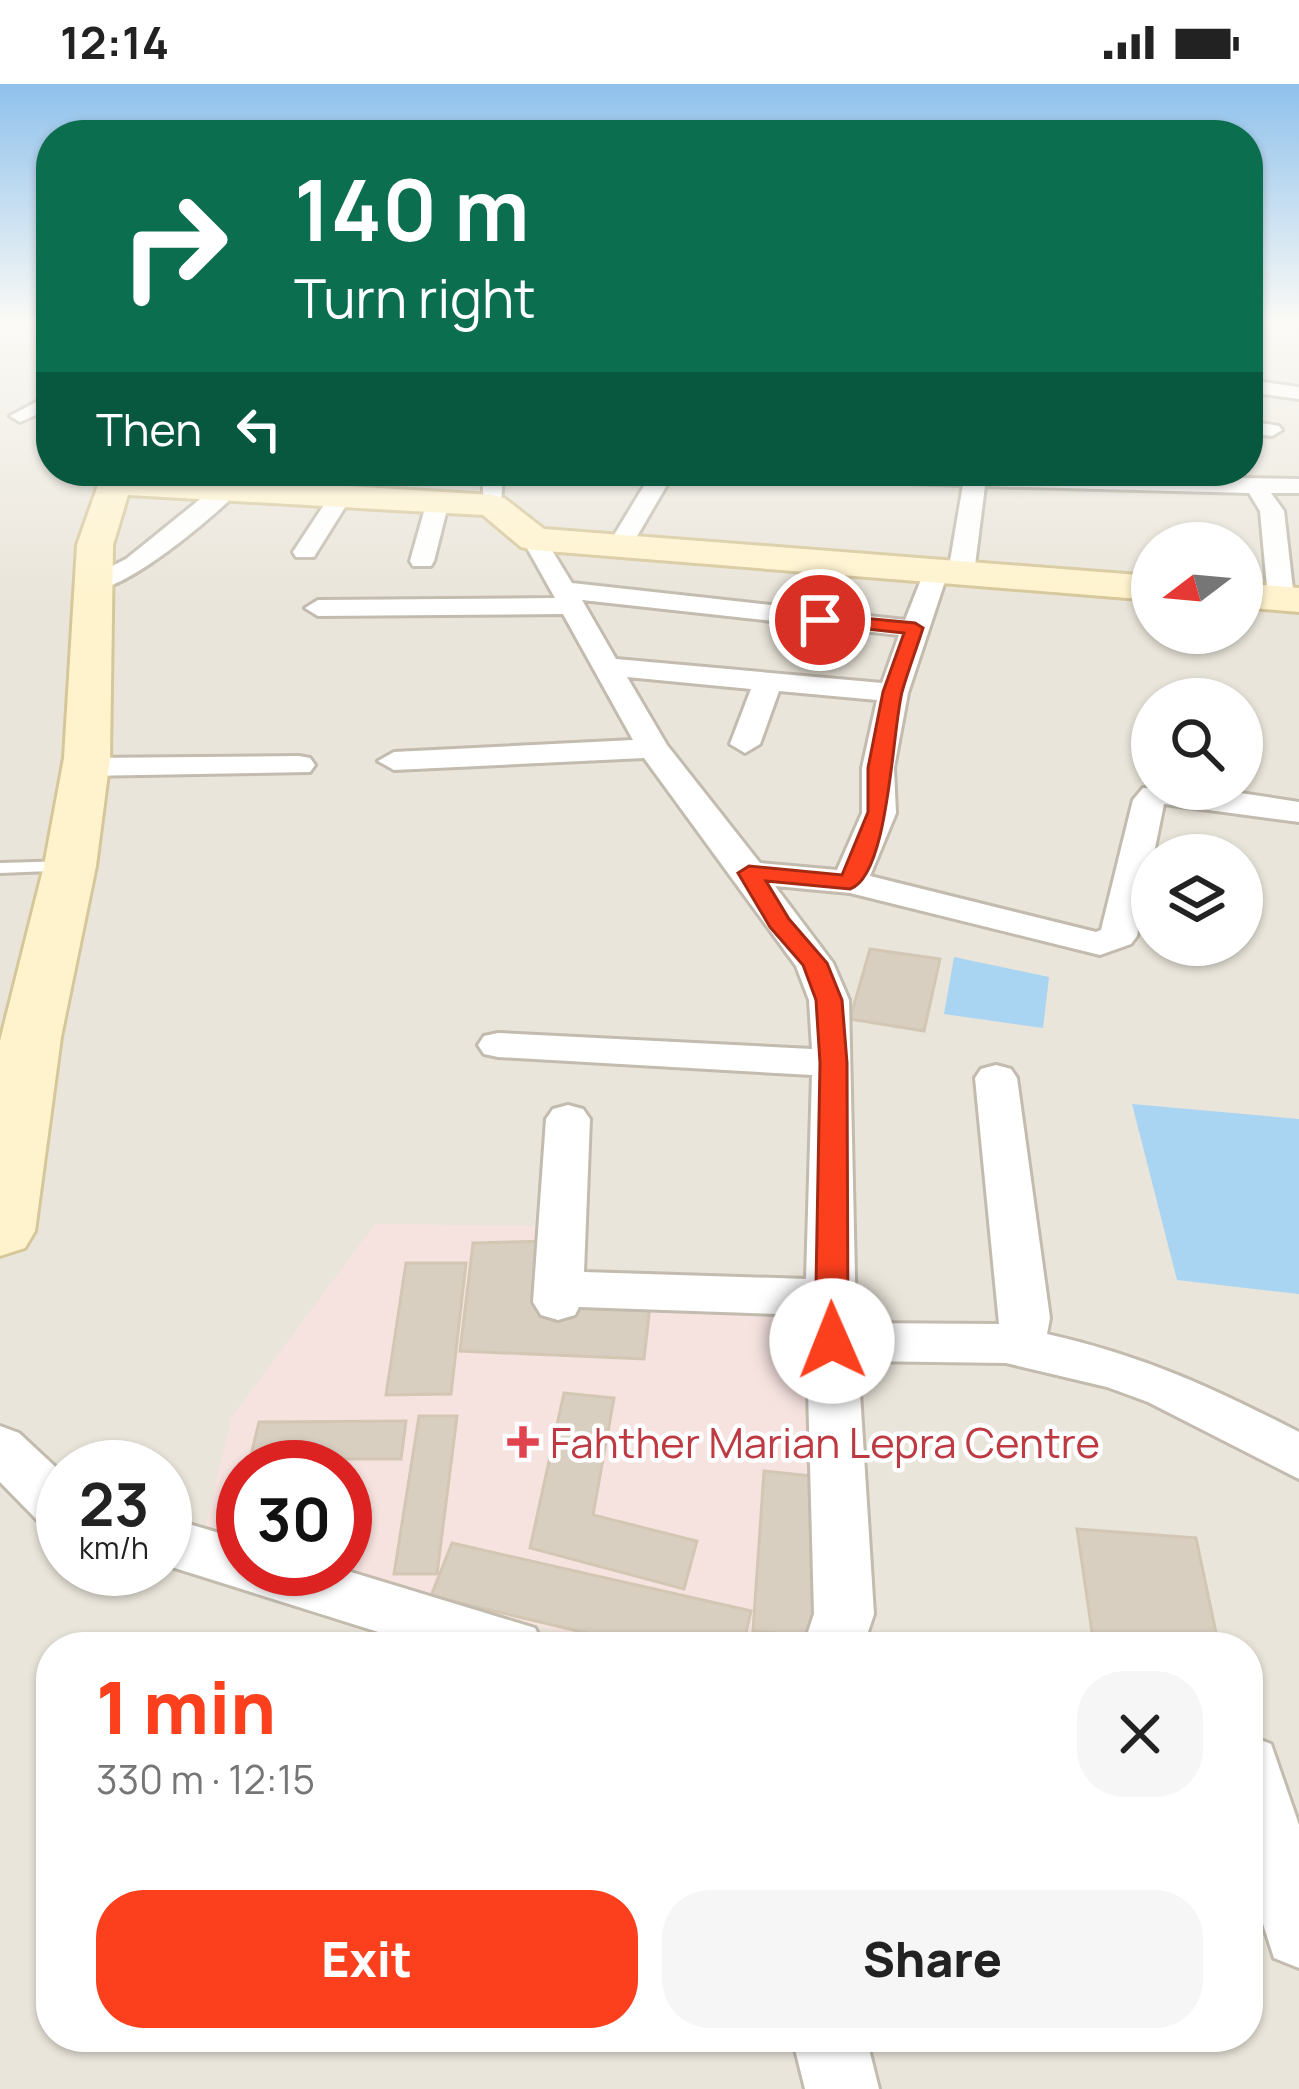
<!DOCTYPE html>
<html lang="en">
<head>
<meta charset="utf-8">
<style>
	body { margin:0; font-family:Manrope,sans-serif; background:#f6f6f6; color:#222; height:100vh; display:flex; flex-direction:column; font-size:45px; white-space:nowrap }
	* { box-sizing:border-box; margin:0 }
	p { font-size:39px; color:#767676 }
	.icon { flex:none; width:66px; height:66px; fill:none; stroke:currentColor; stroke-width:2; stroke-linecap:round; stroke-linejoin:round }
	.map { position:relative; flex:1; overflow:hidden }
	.details { position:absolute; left:36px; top:1548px; width:1227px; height:420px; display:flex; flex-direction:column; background:#fff; border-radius:48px; box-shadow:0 3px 9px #0004 }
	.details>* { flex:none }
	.hud { position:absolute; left:36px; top:36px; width:1227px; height:366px; border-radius:48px; box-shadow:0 3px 9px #0004; background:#0b6e4f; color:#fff; overflow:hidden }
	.needle { width:78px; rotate:254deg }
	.fabs { position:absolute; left:1131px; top:438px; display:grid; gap:24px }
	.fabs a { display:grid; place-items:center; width:132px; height:132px; border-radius:50%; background:#fff; box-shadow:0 3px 9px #0004; font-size:60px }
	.speed { position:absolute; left:36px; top:1356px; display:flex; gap:24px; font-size:60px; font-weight:700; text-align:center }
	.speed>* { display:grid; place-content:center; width:156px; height:156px; border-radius:50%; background:#fff; box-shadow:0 3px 9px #0004; line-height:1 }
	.speed small { font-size:30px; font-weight:400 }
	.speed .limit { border:18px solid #d22; background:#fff; color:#111 }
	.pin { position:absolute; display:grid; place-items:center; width:102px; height:102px; color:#fff; margin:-51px; border:6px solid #fff; border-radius:50%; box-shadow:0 3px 12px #0007 }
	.me { position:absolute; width:132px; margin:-66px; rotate:359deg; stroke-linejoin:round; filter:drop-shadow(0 0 9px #0008) }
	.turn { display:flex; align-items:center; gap:42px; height:252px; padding:0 60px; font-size:54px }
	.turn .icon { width:156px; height:156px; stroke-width:2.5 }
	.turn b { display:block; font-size:84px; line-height:102px }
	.then { display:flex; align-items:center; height:114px; padding:0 60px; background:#0003; gap:24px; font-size:45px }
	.round { display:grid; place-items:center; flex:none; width:126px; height:126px; border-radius:48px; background:#f6f6f6 }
	.overview { display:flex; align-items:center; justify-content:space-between; height:204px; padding:0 60px }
	h1 { font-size:72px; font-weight:800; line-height:90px; color:#fc3f1d }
	.button { display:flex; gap:24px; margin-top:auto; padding:24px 60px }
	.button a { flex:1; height:138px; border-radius:48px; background:#fc3f1d; color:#fff; font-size:48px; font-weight:800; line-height:138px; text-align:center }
	.button a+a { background:#f6f6f6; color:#222 }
	.status { display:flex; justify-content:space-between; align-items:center; height:84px; padding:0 60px; background:#fff; direction:ltr }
	.status svg { height:33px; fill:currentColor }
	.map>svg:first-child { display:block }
</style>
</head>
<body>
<div class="status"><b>12:14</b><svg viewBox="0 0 49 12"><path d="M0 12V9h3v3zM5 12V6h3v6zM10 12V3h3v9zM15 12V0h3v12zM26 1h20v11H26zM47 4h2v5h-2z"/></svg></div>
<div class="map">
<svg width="1299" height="2005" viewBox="0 0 1299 2005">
	<rect width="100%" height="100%" fill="#f6f3ec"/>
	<path fill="#eae5da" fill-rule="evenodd" d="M0,237h51v150h1197v-150h51v1768h-1299zM1152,459h90v90h-90zM1152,615h90v90h-90zM1152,771h90v90h-90zM63,1383h102v102h-102zM243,1383h102v102h-102zM51,1563h1197v390h-1197z"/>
	<path fill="#f6e3e0" d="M375,1140l194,2 -1,69 252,10 -3,342h-202l-288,-78h18v-102h-102v79l-40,-11 29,-118z"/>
	<g fill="#a9d4f2">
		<path d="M954,873l95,20 -6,51 -99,-14z"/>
		<path d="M1132,1020l167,15v175l-122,-14z"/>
	</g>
	<g fill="#d8cfc1" stroke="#d3c7b4" stroke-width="3">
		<path d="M870,865l70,10 -16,72 -74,-12z"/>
		<path d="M550,1157l-5,63 105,2 -6,53 -184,-8 13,-108z"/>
		<path d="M406,1179h60l-15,131 -65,1z"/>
		<path d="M564,1309l50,5 -21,117 104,26 -13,48 -154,-41z"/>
		<path d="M419,1332h38l-20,158h-43z"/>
		<path d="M406,1337l-5,38h-151l9,-37z"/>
		<path d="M764,1387l58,6 -5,160 -64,-6z"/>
		<path d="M1077,1445l119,9 23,109 -126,-8z"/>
		<path d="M452,1459l299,68 -8,36h-98l-214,-51z"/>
	</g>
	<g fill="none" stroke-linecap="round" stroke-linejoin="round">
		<g stroke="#c2bbae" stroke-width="6">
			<path id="lane" d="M70,777l6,1v8l-76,3v-10z"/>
		</g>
		<g stroke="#c2bbae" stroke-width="6">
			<g id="street">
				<path d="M1248,296l51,7v12l-51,-7z"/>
				<path d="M51,310v14l-31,14 -10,-6z"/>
				<path d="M1248,337l31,5 3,4 -10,6 -24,-3z"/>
				<path d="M235,387h24c-25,29 -137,128 -174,119l-4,-5 4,-5 41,-21z"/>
				<path d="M482,387h22l-4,39h-16z"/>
				<path d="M653,387h22l-46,79h-18l-3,-5z"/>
				<path d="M775,387l524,8v14h-28l13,18 10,87 -13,8 -13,-8 -8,-87 -11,-18 -264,-7 -11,87 -13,8 -13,-8 15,-88 -177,-7z"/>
				<path d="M341,405l11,7 -35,56 -3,5h-18l-3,-5 40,-61z"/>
				<path d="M438,410l11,7 -15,60 -3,5h-18l-3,-5 17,-60z"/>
				<path d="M534,448l8,2 30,49 333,37 21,-53h18l4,5 -40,121 -14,75 2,45 -26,63 226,56 5,-2 32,-130 10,-12 71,1 85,13v20l-135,-18 -27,132 -6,8 -31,11 -250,-62 -75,-7 58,77 16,37 7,323 143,1 -24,-246 6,-9 15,-4 15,4 6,9 33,240 -3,16c97,22 164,53 252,98v47l-151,-77 -41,-15 -101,-24 -148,-2 16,253 -11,33h-60l11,-33 -8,-299 -227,-8 -4,8 -17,5 -17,-5 -8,-13 13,-183 7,-10 15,-4 15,4 7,10 -6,153 222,7 6,-204 -314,-18 -14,-3 -6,-9 6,-9 14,-3 314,16 -3,-49 -13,-34 -152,-208 -250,12 -16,-9 16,-9 239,-12 -70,-126 -245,2 -13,-8 13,-8 237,-2 -33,-59zM582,516l317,35 -17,48 -266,-24zM627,593l124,12 -21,55 15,9 15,-9 19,-53 98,9 -15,68v45l-25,57 -77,-7 -93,-118z"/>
				<path d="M299,672l11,2 5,7 -5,7 -225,4 -16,-9 16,-9z"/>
				<path d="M0,1342l19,7 44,41v58l-20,-6 -43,-44z"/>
				<path d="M165,1433l78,23v29h98l194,59 9,19h-118l-261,-82z"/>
				<path d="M1248,1651l23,9 28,81v143l-25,-10 -26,-81z"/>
				<path d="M792,1953h74l13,52h-74z"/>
			</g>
		</g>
		<g stroke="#d6c79b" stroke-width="6">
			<g id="secondary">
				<path d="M103,387l389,24 12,3 40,31 608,47v24l-618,-50 -13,-3 -38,-32 -355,-20 -15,50 -3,213 -14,108 -35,171 -26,194 -10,17 -25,8v-215l44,-175 20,-108 13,-213z"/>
				<path d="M1242,499l57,5v24l-57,-5z"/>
			</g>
		</g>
		<use href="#lane" fill="#fff" fill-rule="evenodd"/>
		<use href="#street" fill="#fff" fill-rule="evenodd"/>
		<use href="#secondary" fill="#fff3cd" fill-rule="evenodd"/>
	</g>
	<linearGradient id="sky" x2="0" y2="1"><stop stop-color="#8fc1ec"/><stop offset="0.46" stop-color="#fbfaf6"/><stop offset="1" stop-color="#fbfaf6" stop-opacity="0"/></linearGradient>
	<rect width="1299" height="517" fill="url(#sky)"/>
	<path fill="#fc3f1d" stroke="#a42913" stroke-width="3" d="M820,530l95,9 8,5c-7,22 -15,43 -21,64 -10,40 -13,184 -52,197l-84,-8 23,38 38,44 15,37 5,63 1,278 -5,8 -11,4 -12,-4 -5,-8 5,-278 -4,-63 -13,-35 -33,-38 -32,-54 11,-7 93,9 26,-63v-44l15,-76 21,-59 -91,-10 -2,-3z"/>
	<path fill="#e0444e" stroke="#fff" stroke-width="4.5" d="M517 1340h12v12h12v12h-12v12h-12v-12h-12v-12h12z"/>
	<g text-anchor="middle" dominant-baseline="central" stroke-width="9" stroke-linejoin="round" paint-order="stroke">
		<g font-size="42" fill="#be3a42" stroke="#fff" text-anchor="start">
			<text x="550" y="1358">Fahther Marian Lepra Centre</text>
		</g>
	</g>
</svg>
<div class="fabs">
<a><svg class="needle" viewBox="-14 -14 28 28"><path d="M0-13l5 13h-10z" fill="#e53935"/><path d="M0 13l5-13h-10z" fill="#767676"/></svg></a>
<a><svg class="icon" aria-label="search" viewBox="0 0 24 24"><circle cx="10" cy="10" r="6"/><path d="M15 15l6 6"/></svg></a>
<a><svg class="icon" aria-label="layers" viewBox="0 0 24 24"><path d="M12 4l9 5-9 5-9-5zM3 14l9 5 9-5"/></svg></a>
</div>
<div class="speed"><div>23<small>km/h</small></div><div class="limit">30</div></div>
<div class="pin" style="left:820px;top:536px;background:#d93025"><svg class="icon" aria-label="arrive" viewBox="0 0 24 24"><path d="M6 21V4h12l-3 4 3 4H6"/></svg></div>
<svg class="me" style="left:832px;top:1257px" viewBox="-20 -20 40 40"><circle r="19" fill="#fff"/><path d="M0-13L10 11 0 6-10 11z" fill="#fc3f1d"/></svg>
<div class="hud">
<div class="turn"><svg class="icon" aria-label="right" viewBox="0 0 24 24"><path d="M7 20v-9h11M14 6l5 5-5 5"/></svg><div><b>140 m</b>Turn right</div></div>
<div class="then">Then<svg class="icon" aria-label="left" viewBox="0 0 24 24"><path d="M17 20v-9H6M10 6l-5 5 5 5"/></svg></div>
</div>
<section class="details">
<div class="overview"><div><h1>1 min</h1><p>330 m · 12:15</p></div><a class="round"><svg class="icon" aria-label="close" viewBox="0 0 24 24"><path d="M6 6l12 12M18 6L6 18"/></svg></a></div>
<div class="button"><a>Exit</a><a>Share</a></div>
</section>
</div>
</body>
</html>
